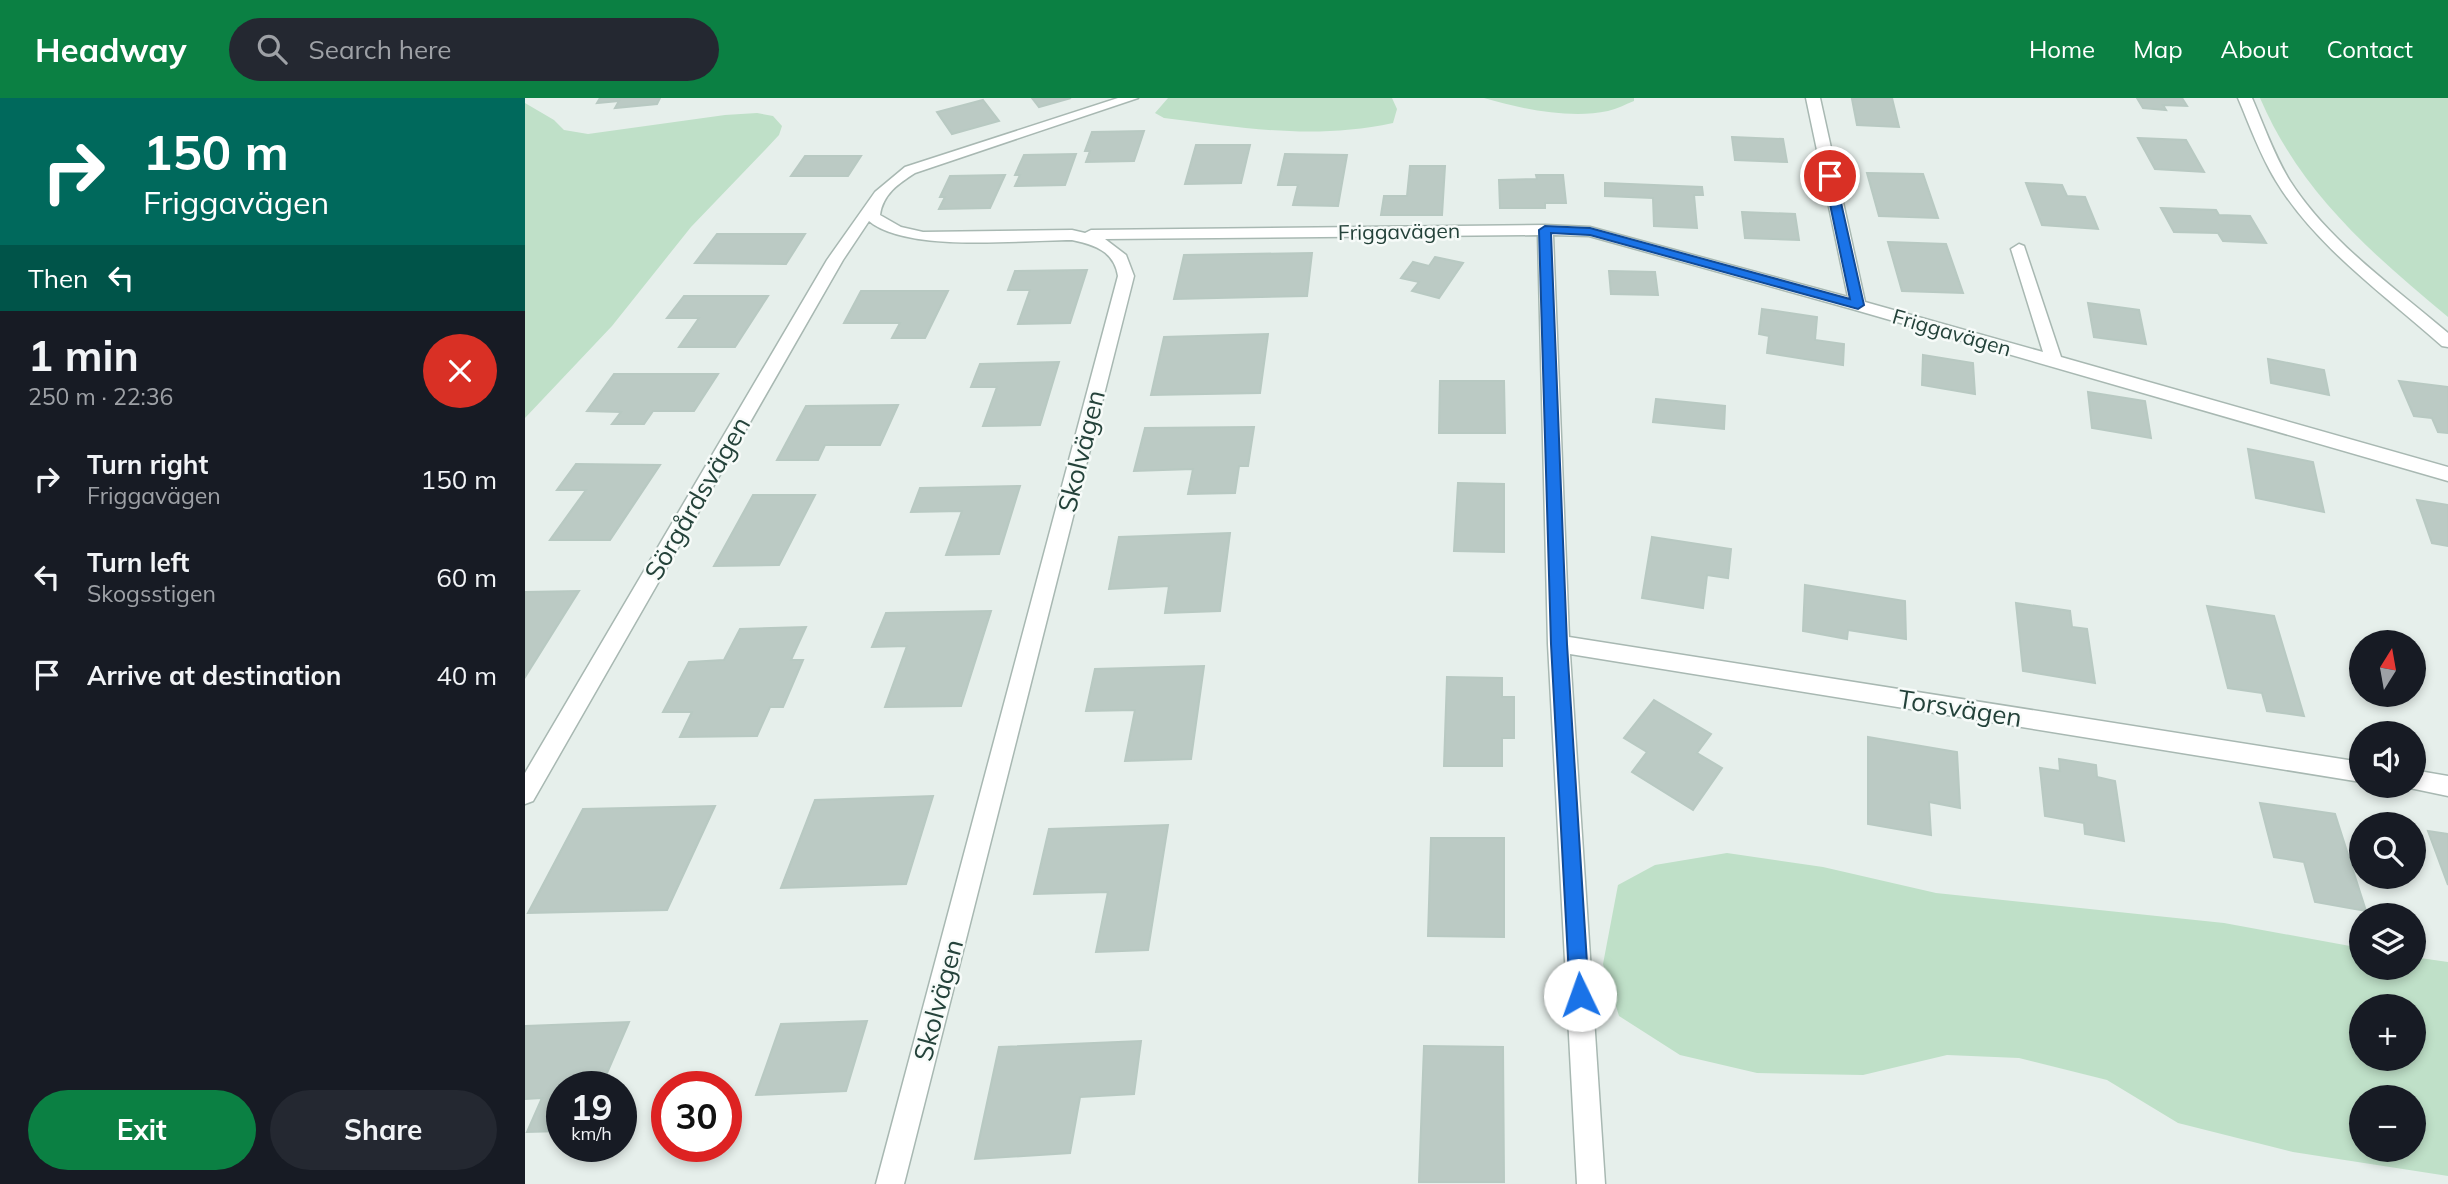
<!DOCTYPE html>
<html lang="en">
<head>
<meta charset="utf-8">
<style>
	body { margin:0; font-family:Mulish,sans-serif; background:#242831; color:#f1f3f6; height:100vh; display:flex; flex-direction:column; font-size:26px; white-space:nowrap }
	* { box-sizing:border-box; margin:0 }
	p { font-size:23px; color:#9ea1a6 }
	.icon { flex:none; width:38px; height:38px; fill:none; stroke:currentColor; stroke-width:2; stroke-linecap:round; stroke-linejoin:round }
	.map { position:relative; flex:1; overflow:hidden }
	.panel { display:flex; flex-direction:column; background:#171b24; width:525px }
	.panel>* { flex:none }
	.top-card { background:#00695c; color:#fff; overflow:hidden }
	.needle { width:46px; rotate:11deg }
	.tools { position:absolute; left:1824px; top:532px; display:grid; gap:14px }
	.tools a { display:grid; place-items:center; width:77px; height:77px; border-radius:50%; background:#171b24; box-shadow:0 4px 10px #0003; font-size:35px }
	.speed { position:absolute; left:21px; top:973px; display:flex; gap:14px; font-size:35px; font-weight:700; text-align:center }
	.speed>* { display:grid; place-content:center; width:91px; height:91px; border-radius:50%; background:#171b24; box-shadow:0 4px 10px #0003; line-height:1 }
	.speed small { font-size:18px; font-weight:400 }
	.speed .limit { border:10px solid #d22; background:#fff; color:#111 }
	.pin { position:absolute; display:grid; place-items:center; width:60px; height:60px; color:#fff; margin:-30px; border:4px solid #fff; border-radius:50%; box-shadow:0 2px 7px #0007 }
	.me { position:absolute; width:77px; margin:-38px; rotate:357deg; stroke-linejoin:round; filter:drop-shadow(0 0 5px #0008) }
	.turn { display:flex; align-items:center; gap:24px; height:147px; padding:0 28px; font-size:32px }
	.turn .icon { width:91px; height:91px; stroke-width:2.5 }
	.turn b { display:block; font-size:49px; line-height:60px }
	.then { display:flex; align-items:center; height:66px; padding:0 28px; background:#0003; gap:14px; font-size:26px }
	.round { display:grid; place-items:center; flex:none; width:74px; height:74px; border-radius:37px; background:#242831 }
	.summary { display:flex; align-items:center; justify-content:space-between; height:119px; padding:0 28px }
	h1 { font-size:42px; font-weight:700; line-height:52px }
	.primary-button { display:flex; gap:14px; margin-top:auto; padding:14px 28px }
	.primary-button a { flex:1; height:80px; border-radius:42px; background:#0b8043; color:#fff; font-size:28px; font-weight:700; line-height:80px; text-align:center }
	.primary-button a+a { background:#242831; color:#f1f3f6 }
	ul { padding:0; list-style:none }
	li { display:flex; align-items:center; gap:21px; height:98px; padding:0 28px }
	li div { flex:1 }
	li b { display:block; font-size:26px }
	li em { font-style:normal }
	header { display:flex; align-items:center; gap:42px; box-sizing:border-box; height:98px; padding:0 35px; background:#0b8043; color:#fff }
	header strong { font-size:33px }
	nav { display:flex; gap:38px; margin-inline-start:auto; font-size:24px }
	.search { width:490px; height:63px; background:#242831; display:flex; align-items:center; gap:18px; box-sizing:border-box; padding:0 24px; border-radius:38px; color:#9ea1a6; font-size:26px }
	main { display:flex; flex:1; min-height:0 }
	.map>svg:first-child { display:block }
</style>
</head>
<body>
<header>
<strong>Headway</strong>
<div class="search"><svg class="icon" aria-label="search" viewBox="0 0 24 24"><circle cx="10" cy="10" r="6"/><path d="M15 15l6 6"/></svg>Search here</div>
<nav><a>Home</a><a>Map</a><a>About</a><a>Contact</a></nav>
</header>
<main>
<section class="panel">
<div class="top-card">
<div class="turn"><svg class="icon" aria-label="right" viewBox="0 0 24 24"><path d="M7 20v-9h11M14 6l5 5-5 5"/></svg><div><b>150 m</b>Friggavägen</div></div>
<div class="then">Then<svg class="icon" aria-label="left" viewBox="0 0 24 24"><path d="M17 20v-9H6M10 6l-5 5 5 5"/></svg></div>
</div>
<div class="summary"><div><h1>1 min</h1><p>250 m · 22:36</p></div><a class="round" style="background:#d93025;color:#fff"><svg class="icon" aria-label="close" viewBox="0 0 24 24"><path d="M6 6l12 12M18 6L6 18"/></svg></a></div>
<ul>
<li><svg class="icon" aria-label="right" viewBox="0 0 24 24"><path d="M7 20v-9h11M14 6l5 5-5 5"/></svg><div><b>Turn right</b><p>Friggavägen</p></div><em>150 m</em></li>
<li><svg class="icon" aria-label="left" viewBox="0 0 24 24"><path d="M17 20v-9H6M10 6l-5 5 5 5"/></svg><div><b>Turn left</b><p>Skogsstigen</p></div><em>60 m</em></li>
<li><svg class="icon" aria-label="arrive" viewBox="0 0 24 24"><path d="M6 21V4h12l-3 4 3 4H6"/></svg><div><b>Arrive at destination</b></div><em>40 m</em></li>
</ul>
<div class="primary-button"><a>Exit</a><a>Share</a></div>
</section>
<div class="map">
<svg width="1923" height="1086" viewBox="0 0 1923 1086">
	<rect width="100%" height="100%" fill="#e6efeb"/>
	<g fill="#bfe0c8" fill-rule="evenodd">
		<path d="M643,0h224l5,11 -4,14c-80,17 -148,5 -229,-5l-9,-5z"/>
		<path d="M959,0h150v3c-8,3 -17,8 -26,10 -38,8 -87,-2 -124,-13z"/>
		<path d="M1735,0h188v219c-78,-65 -147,-124 -188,-219z"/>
		<path d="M0,5l29,17 10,10 24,4 137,-19 32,-2 16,3 9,10 -3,9 -14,15 -74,77 -79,99 -87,92z"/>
		<path d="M1202,755l96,14 113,26 288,30 137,25v20h52v-11l35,5v214l-155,-24 -115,-29 -71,-43 -88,-22 -72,-3 -84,20 -106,-2 -77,-18 -61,-39 -16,-52 15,-79 37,-20zM1888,908v53h-52v-53zM1836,999h52v53h-52z"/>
	</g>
	<g fill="#bbcac4" stroke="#b8c9c2" stroke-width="2">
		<path d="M75,0h60l-3,6 -42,4 4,-7 -22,2z"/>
		<path d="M507,0h39l-32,9z"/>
		<path d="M1342,0h25l7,29 -42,-2 -5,-26z"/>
		<path d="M1612,0h45l5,8 -24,-1 3,5 -23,-2z"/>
		<path d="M458,2l16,21 -47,13 -15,-22z"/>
		<path d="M619,33l-10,30 -48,1 4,-11h-5l7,-19z"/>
		<path d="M1207,39l51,2 4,23 -52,-2z"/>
		<path d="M1613,40l48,2 18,32 -49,-3z"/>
		<path d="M671,47h54l-9,38 -56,1z"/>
		<path d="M551,56l-11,31 -50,1 5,-11h-5l9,-20z"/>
		<path d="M760,56l62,1 -9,51 -45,-1 5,-20h-20z"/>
		<path d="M280,58h56l-13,20h-57z"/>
		<path d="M885,68h35l-3,49h-61l3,-19h23z"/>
		<path d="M1342,75l56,1 15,44 -59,-2z"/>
		<path d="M480,77l-15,33 -51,1 6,-12h-5l10,-21z"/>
		<path d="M1011,77h27l3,28h-21v5h-45l-1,-28 38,-1z"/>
		<path d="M1080,85l97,4 1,8h-9l3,33 -43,-2 -1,-28 -48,-2z"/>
		<path d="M1501,85l36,2 5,11 18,1 13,32 -56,-4z"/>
		<path d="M1636,110l55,2 3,5 31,1 16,27 -43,-2 -5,-8 -44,-1z"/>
		<path d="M1217,114l53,2 4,26 -54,-2z"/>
		<path d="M192,136h88l-19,30 -91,-1z"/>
		<path d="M1363,144l58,2 17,49 -61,-2z"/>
		<path d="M787,155l-5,43 -133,3 10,-44z"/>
		<path d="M910,159l28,6 -24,35 -27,-7 7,-9 -18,-4 12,-16 16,4z"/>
		<path d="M562,172l-17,53 -52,1 12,-34h-22l7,-19z"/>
		<path d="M1084,173l46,1 3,23 -47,-1z"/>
		<path d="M336,193h87l-23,47h-33l8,-15h-56z"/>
		<path d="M159,198h84l-33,51h-56l20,-29h-32z"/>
		<path d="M1563,205l51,7 7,34 -52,-7z"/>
		<path d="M1237,211l55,8 -2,23 29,4 -1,21 -76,-12 2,-17 -10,-2z"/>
		<path d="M743,236l-8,59 -109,2 13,-58z"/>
		<path d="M1398,257l50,8 2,31 -53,-9z"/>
		<path d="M1743,261l56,11 5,25 -58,-12z"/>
		<path d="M534,264l-19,63 -57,1 14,-39h-26l9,-23z"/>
		<path d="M89,276h104l-24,37h-41l-9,13h-32l9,-12 -34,-1z"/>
		<path d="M915,283h64l1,52h-66z"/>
		<path d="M1874,283l49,6v46l-10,-1 -6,-14 -18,-2z"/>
		<path d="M1563,294l57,9 6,37 -59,-10z"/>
		<path d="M1131,301l69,7 -1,23 -71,-7z"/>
		<path d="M373,307l-18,40h-55l-7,15h-41l29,-54z"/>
		<path d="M729,329l-6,39h-9l-4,27 -47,1 5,-25 -59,2 11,-43z"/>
		<path d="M1723,351l65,13 11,50 -68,-14z"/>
		<path d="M51,366l84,1 -50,75h-60l36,-50h-29z"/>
		<path d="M933,385l46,1v68l-50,-1z"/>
		<path d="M495,388l-21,68 -53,1 16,-44 -51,1 9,-24z"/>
		<path d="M228,397h62l-36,70 -65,1z"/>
		<path d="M1892,402l31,5v41l-16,-3z"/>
		<path d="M705,435l-10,78 -55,2 4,-27 -60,3 10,-52z"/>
		<path d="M1127,439l79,12 -3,29 -21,-3 -4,33 -61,-10z"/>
		<path d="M1280,487l100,16 1,38 -58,-9 -1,9 -44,-8z"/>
		<path d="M54,493l-54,86v-85z"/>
		<path d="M1491,505l54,8 2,16 15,2 8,54 -72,-12z"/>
		<path d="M1682,508l67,10 30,100 -37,-5 -5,-18 -34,-5z"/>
		<path d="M466,513l-30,95 -76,1 22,-61 -35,1 14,-34z"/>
		<path d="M281,529l-15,33h12l-20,47h-13l-13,29 -77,1 12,-25h-29l26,-50 35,-2 16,-31z"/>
		<path d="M679,568l-13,93 -66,2 10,-51 -49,1 9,-42z"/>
		<path d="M922,579l55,1v19h12v41h-12v28h-58z"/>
		<path d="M1129,602l57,34 -14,19 25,15 -29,42 -61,-38 15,-20 -23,-14z"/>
		<path d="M1343,639l89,15 3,56 -31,-6 2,33 -63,-11z"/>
		<path d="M1534,661l37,6 1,12 18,4 9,60 -39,-7 -1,-11 -39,-7 -5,-48 20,3z"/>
		<path d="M408,698l-27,88 -125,4 34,-88z"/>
		<path d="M1735,705l75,11 31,97 -51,-9 -11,-40 -30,-5z"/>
		<path d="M190,708l-48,104 -139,3 55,-104z"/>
		<path d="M643,727l-20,125 -52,2 12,-60 -74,2 15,-65z"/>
		<path d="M1903,733l20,3v51z"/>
		<path d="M906,740h73v99l-76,-1z"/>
		<path d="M342,923l-21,70 -90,4 25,-71z"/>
		<path d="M104,924l-28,65h-39v44l-35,1 15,-34 -17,1v-73z"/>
		<path d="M616,943l-7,53 -54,3 -10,56 -95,6 24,-112z"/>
		<path d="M899,948l79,1 1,135h-85z"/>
	</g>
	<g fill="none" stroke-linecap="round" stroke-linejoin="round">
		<g stroke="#a8b8b2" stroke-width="3">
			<g id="minor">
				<path d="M593,0h20l-223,75c-17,11 -32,21 -35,42l21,12 22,5 149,-2 13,3 6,-3 454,-5 45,2 258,70 -42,-199h14l45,204 178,50 -32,-103 8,-5 5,2 37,111 387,110v14l-596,-172 -263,-73 -36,-1 16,402 792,125v20l-791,-128 35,530h-28l-29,-540 -10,-409 -433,4 21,16 8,21 -230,908h-28l242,-908c-4,-25 -23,-31 -46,-36 -50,0 -165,13 -203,-19l-26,39 -310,541 -8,3v-31l302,-513 48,-68 30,-25z"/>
				<path d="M1713,0h14c12,28 22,57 38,83 39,61 104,106 158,152v14l-6,-1c-57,-51 -126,-99 -166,-165 -16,-26 -26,-55 -38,-83z"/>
				<path d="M1888,672l35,6v20l-43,-9 8,-1z"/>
			</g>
		</g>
		<use href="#minor" fill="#fff" fill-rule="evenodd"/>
	</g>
	<path fill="#1a73e8" stroke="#114b97" stroke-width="2" d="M1305,74l5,4 29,129 -6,4 -268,-74 -39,-2 16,411 22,351 -2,7 -7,3 -7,-3 -3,-7 -19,-351 -12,-414 6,-4 45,2 260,71 -26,-123z"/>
	<g text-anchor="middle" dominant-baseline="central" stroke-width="5" stroke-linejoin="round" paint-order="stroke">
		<g font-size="21" fill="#24423a" stroke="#f7fbf9">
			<text transform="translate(874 133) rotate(-1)">Friggavägen</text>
			<text transform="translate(1427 234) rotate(16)">Friggavägen</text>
		</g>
		<g font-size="26" fill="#24423a" stroke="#f7fbf9">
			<text transform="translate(556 353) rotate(-76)">Skolvägen</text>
			<text transform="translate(172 400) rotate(-60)">Sörgårdsvägen</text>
			<text transform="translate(1435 610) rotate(9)">Torsvägen</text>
			<text transform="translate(413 902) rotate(-75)">Skolvägen</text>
		</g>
	</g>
</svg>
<div class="tools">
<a><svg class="needle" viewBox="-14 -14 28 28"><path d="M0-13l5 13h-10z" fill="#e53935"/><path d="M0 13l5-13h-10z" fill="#9ea1a6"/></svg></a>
<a><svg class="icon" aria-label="sound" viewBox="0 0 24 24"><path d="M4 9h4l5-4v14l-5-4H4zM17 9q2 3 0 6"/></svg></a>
<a><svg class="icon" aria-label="search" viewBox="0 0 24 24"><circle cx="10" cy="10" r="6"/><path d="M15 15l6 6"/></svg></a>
<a><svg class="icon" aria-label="layers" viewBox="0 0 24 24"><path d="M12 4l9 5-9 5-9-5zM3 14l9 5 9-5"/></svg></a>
<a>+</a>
<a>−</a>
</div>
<div class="speed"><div>19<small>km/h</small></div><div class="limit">30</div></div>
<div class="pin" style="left:1305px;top:78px;background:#d93025"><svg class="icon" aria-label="arrive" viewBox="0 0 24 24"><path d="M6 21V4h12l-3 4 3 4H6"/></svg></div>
<svg class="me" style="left:1055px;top:897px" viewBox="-20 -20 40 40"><circle r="19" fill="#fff"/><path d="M0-13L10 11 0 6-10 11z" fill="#1a73e8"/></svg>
</div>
</main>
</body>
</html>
